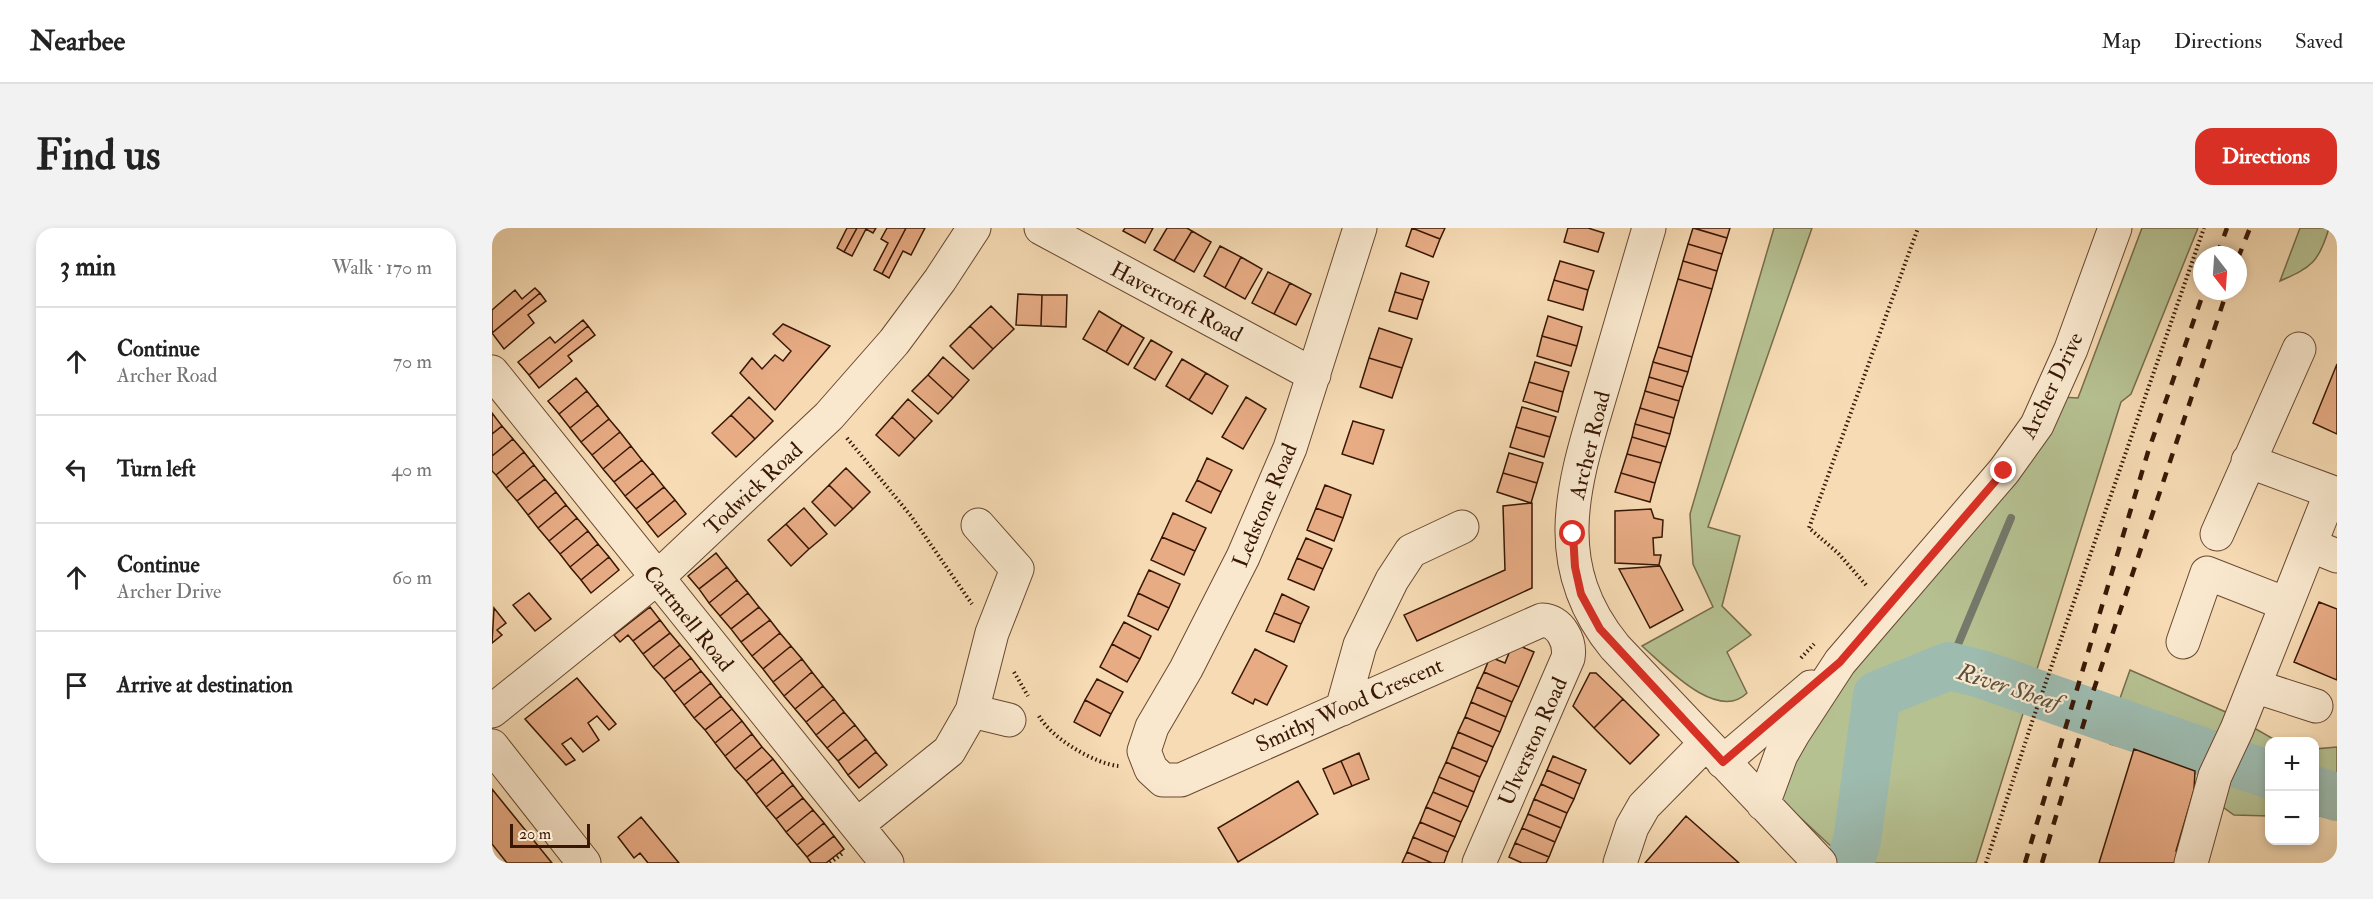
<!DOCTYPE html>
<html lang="en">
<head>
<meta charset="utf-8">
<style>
  :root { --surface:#fff; --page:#f2f2f2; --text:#222; --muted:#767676; --line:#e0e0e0; --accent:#d93025 }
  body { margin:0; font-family:"IM FELL Double Pica",serif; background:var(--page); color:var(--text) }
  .controls { position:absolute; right:18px; bottom:18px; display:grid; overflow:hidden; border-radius:12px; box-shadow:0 3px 9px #0003 }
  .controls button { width:54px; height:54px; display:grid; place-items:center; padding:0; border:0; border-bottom:2px solid var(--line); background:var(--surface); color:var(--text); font:30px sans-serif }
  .compass { position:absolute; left:1701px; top:18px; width:54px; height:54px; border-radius:50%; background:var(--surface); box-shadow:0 3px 9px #0003; rotate:163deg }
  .scale { position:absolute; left:18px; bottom:15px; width:80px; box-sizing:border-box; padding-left:6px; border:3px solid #381705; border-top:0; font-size:16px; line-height:21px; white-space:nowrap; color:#381705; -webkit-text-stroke:4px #f9e8ce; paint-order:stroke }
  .stop { position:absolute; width:18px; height:18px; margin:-14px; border:4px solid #d93025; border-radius:50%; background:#fff }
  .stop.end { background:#d93025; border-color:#fff; box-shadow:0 2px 6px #0008 }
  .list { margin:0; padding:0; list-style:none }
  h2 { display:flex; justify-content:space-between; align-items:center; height:78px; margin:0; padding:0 24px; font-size:26px }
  h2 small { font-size:20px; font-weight:400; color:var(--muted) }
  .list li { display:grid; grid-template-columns:39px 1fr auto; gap:18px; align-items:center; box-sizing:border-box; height:108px; padding:0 24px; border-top:2px solid var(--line) }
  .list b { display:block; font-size:22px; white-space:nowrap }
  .list p { margin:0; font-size:20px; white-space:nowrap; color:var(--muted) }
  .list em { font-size:20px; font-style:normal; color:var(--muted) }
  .icon { flex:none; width:33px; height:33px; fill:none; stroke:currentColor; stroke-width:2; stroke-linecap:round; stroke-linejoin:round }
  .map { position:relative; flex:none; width:1845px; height:635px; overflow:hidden; border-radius:18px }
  header { display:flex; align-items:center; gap:36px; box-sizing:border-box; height:84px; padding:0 30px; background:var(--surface); border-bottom:2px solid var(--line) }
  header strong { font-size:28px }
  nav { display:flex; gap:33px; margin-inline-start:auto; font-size:21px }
  .intro { display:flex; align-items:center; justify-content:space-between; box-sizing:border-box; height:144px; padding:0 36px }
  h1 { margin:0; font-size:42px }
  .button { padding:15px 27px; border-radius:18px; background:var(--accent); color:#fff; font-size:21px; font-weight:700 }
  main { display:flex; gap:36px; padding:0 36px }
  aside { flex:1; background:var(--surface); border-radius:18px; box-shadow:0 3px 9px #0003 }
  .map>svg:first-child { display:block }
  .green { fill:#b6c192; stroke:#776c4c; stroke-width:1.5 }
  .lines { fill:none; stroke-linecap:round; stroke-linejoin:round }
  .stream { stroke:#75796b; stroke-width:8 }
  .river { stroke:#9dbbaf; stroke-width:48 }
  .building { fill:#e8ac85; stroke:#381705; stroke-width:1.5 }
  .minor-casing { stroke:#684831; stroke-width:35 }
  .path { stroke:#381705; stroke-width:4; stroke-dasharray:1.5 3; stroke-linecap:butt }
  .minor { stroke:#f9e8ce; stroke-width:33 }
  .rail { stroke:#381705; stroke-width:4.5; stroke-dasharray:10 10; stroke-linecap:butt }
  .route { stroke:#d93025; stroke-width:8 }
  .labels { text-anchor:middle; stroke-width:4.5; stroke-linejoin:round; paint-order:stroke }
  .street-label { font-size:22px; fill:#381705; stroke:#f9e8ce }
  .water-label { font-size:24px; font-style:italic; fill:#5b5040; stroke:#f9e8ce }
</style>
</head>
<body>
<header>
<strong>Nearbee</strong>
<nav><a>Map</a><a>Directions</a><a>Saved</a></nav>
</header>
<div class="intro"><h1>Find us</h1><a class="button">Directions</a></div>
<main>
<aside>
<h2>3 min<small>Walk · 170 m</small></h2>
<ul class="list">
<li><svg class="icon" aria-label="ahead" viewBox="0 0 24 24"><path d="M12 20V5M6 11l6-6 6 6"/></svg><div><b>Continue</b><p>Archer Road</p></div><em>70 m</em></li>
<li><svg class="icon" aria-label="left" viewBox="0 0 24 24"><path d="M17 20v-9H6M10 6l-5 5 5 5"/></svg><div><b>Turn left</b></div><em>40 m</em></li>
<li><svg class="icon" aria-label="ahead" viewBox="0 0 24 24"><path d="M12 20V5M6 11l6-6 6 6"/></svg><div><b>Continue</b><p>Archer Drive</p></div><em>60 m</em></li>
<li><svg class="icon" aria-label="arrive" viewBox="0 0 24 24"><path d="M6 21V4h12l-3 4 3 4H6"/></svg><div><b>Arrive at destination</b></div></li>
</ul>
</aside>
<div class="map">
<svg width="1845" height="635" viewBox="0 0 1845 635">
  <rect width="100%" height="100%" fill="#f6dbb4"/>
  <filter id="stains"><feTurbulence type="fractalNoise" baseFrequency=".00333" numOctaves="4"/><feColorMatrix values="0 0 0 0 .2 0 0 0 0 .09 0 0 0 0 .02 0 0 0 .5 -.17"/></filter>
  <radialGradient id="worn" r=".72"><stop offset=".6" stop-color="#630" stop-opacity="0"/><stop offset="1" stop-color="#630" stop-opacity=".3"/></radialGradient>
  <path class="green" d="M1282,0H1320L1216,299L1248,308L1230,378L1259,407L1235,424L1255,465C1225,495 1172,437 1150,418L1221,379L1201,336L1198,286Z
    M1650,0H1706L1639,166L1629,174L1484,635H1357L1285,568L1335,470L1568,169L1586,170Z
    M1808,0H1837C1827,34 1820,39 1788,53Z
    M1638,442L1736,485L1785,513L1778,514L1777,588L1742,587L1728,577L1724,511L1720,515L1705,508L1665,502L1636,521L1618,516L1614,510Z
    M1845,519V589L1823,588V521Z"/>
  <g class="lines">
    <path class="stream" d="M1457,438L1519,290"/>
    <path class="river" d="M1822,562L1845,569
      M1358,635L1365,613L1385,467L1457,438L1489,446L1778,547"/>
  </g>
  <path class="building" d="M355,0H365L352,24L345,20Z
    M365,0H384L381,5L374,1L360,28L352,24Z
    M395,0H414L390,46L382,42L396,15L389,11Z
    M414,0H433L419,27L411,23L397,50L390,46Z
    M633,0H661L653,15L631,3Z
    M675,0H695L700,3L682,33L662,22Z
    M920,0L948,11L941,29L914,18Z
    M920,0H953L948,11Z
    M1076,0H1096L1112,5L1106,24L1072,14Z
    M1201,0L1235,10L1230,26L1196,16Z
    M1202,0H1238L1235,10Z
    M700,3L719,14L702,44L682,33Z
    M1196,16L1230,26L1225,43L1191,33Z
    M728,18L749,29L733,60L712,48Z
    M749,29L770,41L753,71L733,60Z
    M1068,33L1102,43L1096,62L1062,52Z
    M1191,33L1225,43L1220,61L1186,51Z
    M776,44L798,55L782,86L760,75Z
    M909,45L937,54L931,72L903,64Z
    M1186,51L1220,61L1200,129L1166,119Z
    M1062,52L1096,62L1091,82L1056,72Z
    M798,55L819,66L804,97L782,86Z
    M43,60L48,65L0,105V82L23,62L30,71Z
    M903,64L931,72L925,91L897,83Z
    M48,65L54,73L36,87L42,95L12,121L0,105Z
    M526,66L550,67L549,98L524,97Z
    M550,67H575L574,99L549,98Z
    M499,78L522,101L501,121L478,98Z
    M607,83L630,97L614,124L591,111Z
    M1056,88L1090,99L1085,118L1050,108Z
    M91,92L96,98L37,147L26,134L58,109L63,115Z
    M291,96L338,118L283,182L248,145L260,130L270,141L283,127L291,133L299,123L281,106Z
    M630,97L652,110L636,137L614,124Z
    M96,98L103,107L76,128L80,133L47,160L37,147Z
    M478,98L501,121L481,141L458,118Z
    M887,100L920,111L910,140L877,130Z
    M1050,108L1085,118L1079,138L1045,128Z
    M659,112L680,124L663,152L642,140Z
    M1166,119L1200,129L1196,144L1161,134Z
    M451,129L477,152L461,170L436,147Z
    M877,130L910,140L900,170L868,159Z
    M690,131L714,145L697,172L674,158Z
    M1043,134L1077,144L1071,164L1037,154Z
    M1161,134L1196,144L1191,159L1157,149Z
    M1845,136V206L1821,195Z
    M714,145L736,158L720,186L697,172Z
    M436,147L461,170L446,186L420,163Z
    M1157,149L1191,159L1187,173L1153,163Z
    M84,150L95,163L67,186L56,173Z
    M1037,154L1071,164L1066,184L1031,173Z
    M95,163L106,177L78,200L67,186Z
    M1153,163L1187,173L1182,190L1148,180Z
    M257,169L281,193L263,211L239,187Z
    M754,169L774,181L751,221L730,209Z
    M416,171L440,193L423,211L400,189Z
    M106,177L117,191L89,214L78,200Z
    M1030,179L1064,189L1058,209L1024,199Z
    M1148,180L1182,190L1178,206L1143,196Z
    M0,185L10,198L0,206Z
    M239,187L263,211L244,229L220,205Z
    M400,189L423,211L407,228L384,207Z
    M117,191L128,204L100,227L89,214Z
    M861,193L892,202L881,236L850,226Z
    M1143,196L1178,206L1174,219L1140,209Z
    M10,198L21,211L0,228V206Z
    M1024,199L1058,209L1052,229L1018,219Z
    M128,204L139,218L111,241L100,227Z
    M1140,209L1174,219L1169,235L1135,226Z
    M21,211L32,224L4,247L0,243V228Z
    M139,218L150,232L122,254L111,241Z
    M32,224L42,237L14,260L4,247Z
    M1017,225L1051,235L1045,255L1011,245Z
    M1135,226L1169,235L1163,255L1129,245Z
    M715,230L740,242L729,264L705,252Z
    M150,232L161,245L133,268L122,254Z
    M42,237L53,251L25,273L14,260Z
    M354,240L378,264L361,281L337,257Z
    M161,245L172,259L144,281L133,268Z
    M1011,245L1045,255L1039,275L1005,264Z
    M1129,245L1163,255L1158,274L1123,264Z
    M53,251L64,264L36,287L25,273Z
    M705,252L729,264L719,285L694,273Z
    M337,257L361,281L343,298L320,274Z
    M833,257L859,267L851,290L824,280Z
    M172,259L183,272L155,295L144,281Z
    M64,264L74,277L46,300L36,287Z
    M183,272L194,286L166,309L155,295Z
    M1040,275V360L925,413L912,387L1013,342L1011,278Z
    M74,277L85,290L57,313L46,300Z
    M312,280L335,306L317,321L294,296Z
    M824,280L851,290L842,313L815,302Z
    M1159,281L1162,290L1171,292L1170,309L1161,310L1162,327H1169L1167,337L1123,335V283Z
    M681,285L714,300L703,323L670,309Z
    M85,290L96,303L68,326L57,313Z
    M294,296L317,321L299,338L276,312Z
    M96,303L106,316L78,339L68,326Z
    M670,309L703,323L692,347L659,332Z
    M814,310L840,321L831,341L805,330Z
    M106,316L117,329L89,352L78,339Z
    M224,325L235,339L207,361L196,348Z
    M117,329L127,342L99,365L89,352Z
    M805,330L831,341L822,362L796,351Z
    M1168,338L1191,382L1158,400L1127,341Z
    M235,339L245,352L217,375L207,361Z
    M657,342L688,356L677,380L646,365Z
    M245,352L256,365L228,388L217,375Z
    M37,365L59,391L43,403L21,377Z
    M256,365L267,379L239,401L228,388Z
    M646,365L677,380L666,402L636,388Z
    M790,366L817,379L809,396L782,385Z
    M1827,374L1845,381V452L1802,434Z
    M158,379L168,392L141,413L136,407L128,414L122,407Z
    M267,379L278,392L249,414L239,401Z
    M2,380L14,395L5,402L10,407L0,415Z
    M782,385L809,396L802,414L774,403Z
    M168,392L178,405L151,426L141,413Z
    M278,392L288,405L260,428L249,414Z
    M632,394L659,408L648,431L620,416Z
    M178,405L188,417L161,439L151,426Z
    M288,405L299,418L271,441L260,428Z
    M1021,415L1042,424L1027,459L992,444L998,429L1013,435Z
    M620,416L648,431L635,454L608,439Z
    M188,417L199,430L172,451L161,439Z
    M299,418L310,431L281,454L271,441Z
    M763,421L795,438L775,477L763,471L761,476L740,465Z
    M199,430L209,443L182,464L172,451Z
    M310,431L320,444L292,468L281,454Z
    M209,443L219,455L192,477L182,464Z
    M320,444L331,458L303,481L292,468Z
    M992,444L1027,459L1020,474L985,459Z
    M1098,445H1104L1131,471L1102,500L1081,478Z
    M85,450L124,496L117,502L105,488L96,495L107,512L91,524L79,510L70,516L83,532L74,537L33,491Z
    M605,451L631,464L619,486L593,472Z
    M219,455L229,468L202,490L192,477Z
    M331,458L342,471L314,494L303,481Z
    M985,459L1020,474L1014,489L979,474Z
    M229,468L240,481L213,502L202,490Z
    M342,471L352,484L324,507L314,494Z
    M1131,471L1167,507L1138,536L1102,500Z
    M593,472L619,486L608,508L582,494Z
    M979,474L1014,489L1008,504L973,489Z
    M240,481L250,493L223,515L213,502Z
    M352,484L363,497L335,520L324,507Z
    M973,489L1008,504L1001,519L966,504Z
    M250,493L260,506L233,528L223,515Z
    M363,497L374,511L346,533L335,520Z
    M966,504L1001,519L995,534L960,519Z
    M260,506L270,519L243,541L233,528Z
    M374,511L384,524L356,547L346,533Z
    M270,519L281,531L254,553L243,541Z
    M960,519L995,534L988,549L954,534Z
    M1642,521L1703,543L1702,562L1684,623L1693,626L1694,635H1607Z
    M384,524L395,537L367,560L356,547Z
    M867,525L877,551L860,558L849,533Z
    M1061,528L1094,542L1088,556L1055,542Z
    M281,531L291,544L264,566L254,553Z
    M849,533L860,558L842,566L831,541Z
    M954,534L988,549L982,564L947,549Z
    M1055,542L1088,556L1082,571L1049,556Z
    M291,544L301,557L274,579L264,566Z
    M947,549L982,564L976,579L941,564Z
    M806,553L826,586L746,634L726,600Z
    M1049,556L1082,571L1075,585L1042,571Z
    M301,557L311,570L284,591L274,579Z
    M0,561L60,635H15L0,616Z
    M941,564L976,579L969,594L934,579Z
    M311,570L321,582L294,604L284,591Z
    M1042,571L1075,585L1069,600L1036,586Z
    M934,579L969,594L963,609L928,594Z
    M321,582L332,595L305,617L294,604Z
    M1036,586L1069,600L1063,614L1030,600Z
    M1194,588L1247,635H1153Z
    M149,589L187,635H156L148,625L142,630L126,609Z
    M928,594L963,609L956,624L921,609Z
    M332,595L342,608L315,629L305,617Z
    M1030,600L1063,614L1057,629L1023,615Z
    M342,608L352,621L334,635H319L315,629Z
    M921,609L956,624L952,635H940L915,624Z
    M1023,615L1057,629L1054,635H1030L1017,629Z
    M915,624L940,635H910Z"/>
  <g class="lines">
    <g class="minor-casing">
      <path id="minor" d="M549,0L822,147
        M868,0L798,220L751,329L694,441L660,499L652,523L659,541L671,552H689L1050,392C1068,393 1079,413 1076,430L987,635
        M1157,0C1142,51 1127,103 1112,154C1084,250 1052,332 1123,419L1328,635
        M0,144L395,635
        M1756,233L1845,266
        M1725,306L1807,121
        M1818,317L1845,328
        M1691,414L1715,345L1794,376
        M1762,458L1824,478
        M850,481L868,417L900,352L919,323L970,299
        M0,483L165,350L337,188L402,114L448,52L482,0
        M480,483L517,492
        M0,518L92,635
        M1231,534L1319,459
        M1271,576L1289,527L1301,506L1348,434L1512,243L1545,197L1579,121L1623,0
        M365,597L457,523L480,483L500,405L525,341L486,297
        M1128,635L1140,599L1152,578L1214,515
        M1699,635L1723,548L1745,501L1839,264"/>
    </g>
    <path class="path" d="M355,210L419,288L480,376
      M1374,357L1346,325L1317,300L1426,0
      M1309,430L1322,416
      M522,444L536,468
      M547,488C559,510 603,536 627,538
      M338,635L351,625
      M1494,635L1540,494L1712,0"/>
    <use href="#minor" class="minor"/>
    <path class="rail" d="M1725,27L1735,0
      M1746,30L1758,0
      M1533,635L1656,224L1712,63
      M1550,635L1601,464L1735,63"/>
  </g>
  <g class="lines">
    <path class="route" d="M1081,306L1083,339L1089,366L1108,401L1231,534L1348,434L1512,243"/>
  </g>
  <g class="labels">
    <g class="street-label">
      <text transform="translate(685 73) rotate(28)" y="8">Havercroft Road</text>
      <text transform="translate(1559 157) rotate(-64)" y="8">Archer Drive</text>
      <text transform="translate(1097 217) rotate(-76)" y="8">Archer Road</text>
      <text transform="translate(261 260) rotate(-43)" y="8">Todwick Road</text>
      <text transform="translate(772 277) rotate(-67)" y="8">Ledstone Road</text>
      <text transform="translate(197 390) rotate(51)" y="8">Cartmell Road</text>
      <text transform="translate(857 476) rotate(-24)" y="8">Smithy Wood Crescent</text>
      <text transform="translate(1040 513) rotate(-66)" y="8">Ulverston Road</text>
    </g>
    <g class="water-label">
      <text transform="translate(1517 459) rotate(18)" y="8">River Sheaf</text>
    </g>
  </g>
  <rect width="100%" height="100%" filter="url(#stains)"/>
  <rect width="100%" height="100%" fill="url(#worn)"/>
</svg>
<div class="controls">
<button>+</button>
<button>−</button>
</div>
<svg class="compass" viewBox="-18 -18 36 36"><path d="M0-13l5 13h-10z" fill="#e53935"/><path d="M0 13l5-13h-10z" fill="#767676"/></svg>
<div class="scale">20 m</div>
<div class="stop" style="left:1081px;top:306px"></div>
<div class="stop end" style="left:1512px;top:243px"></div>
</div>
</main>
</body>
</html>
